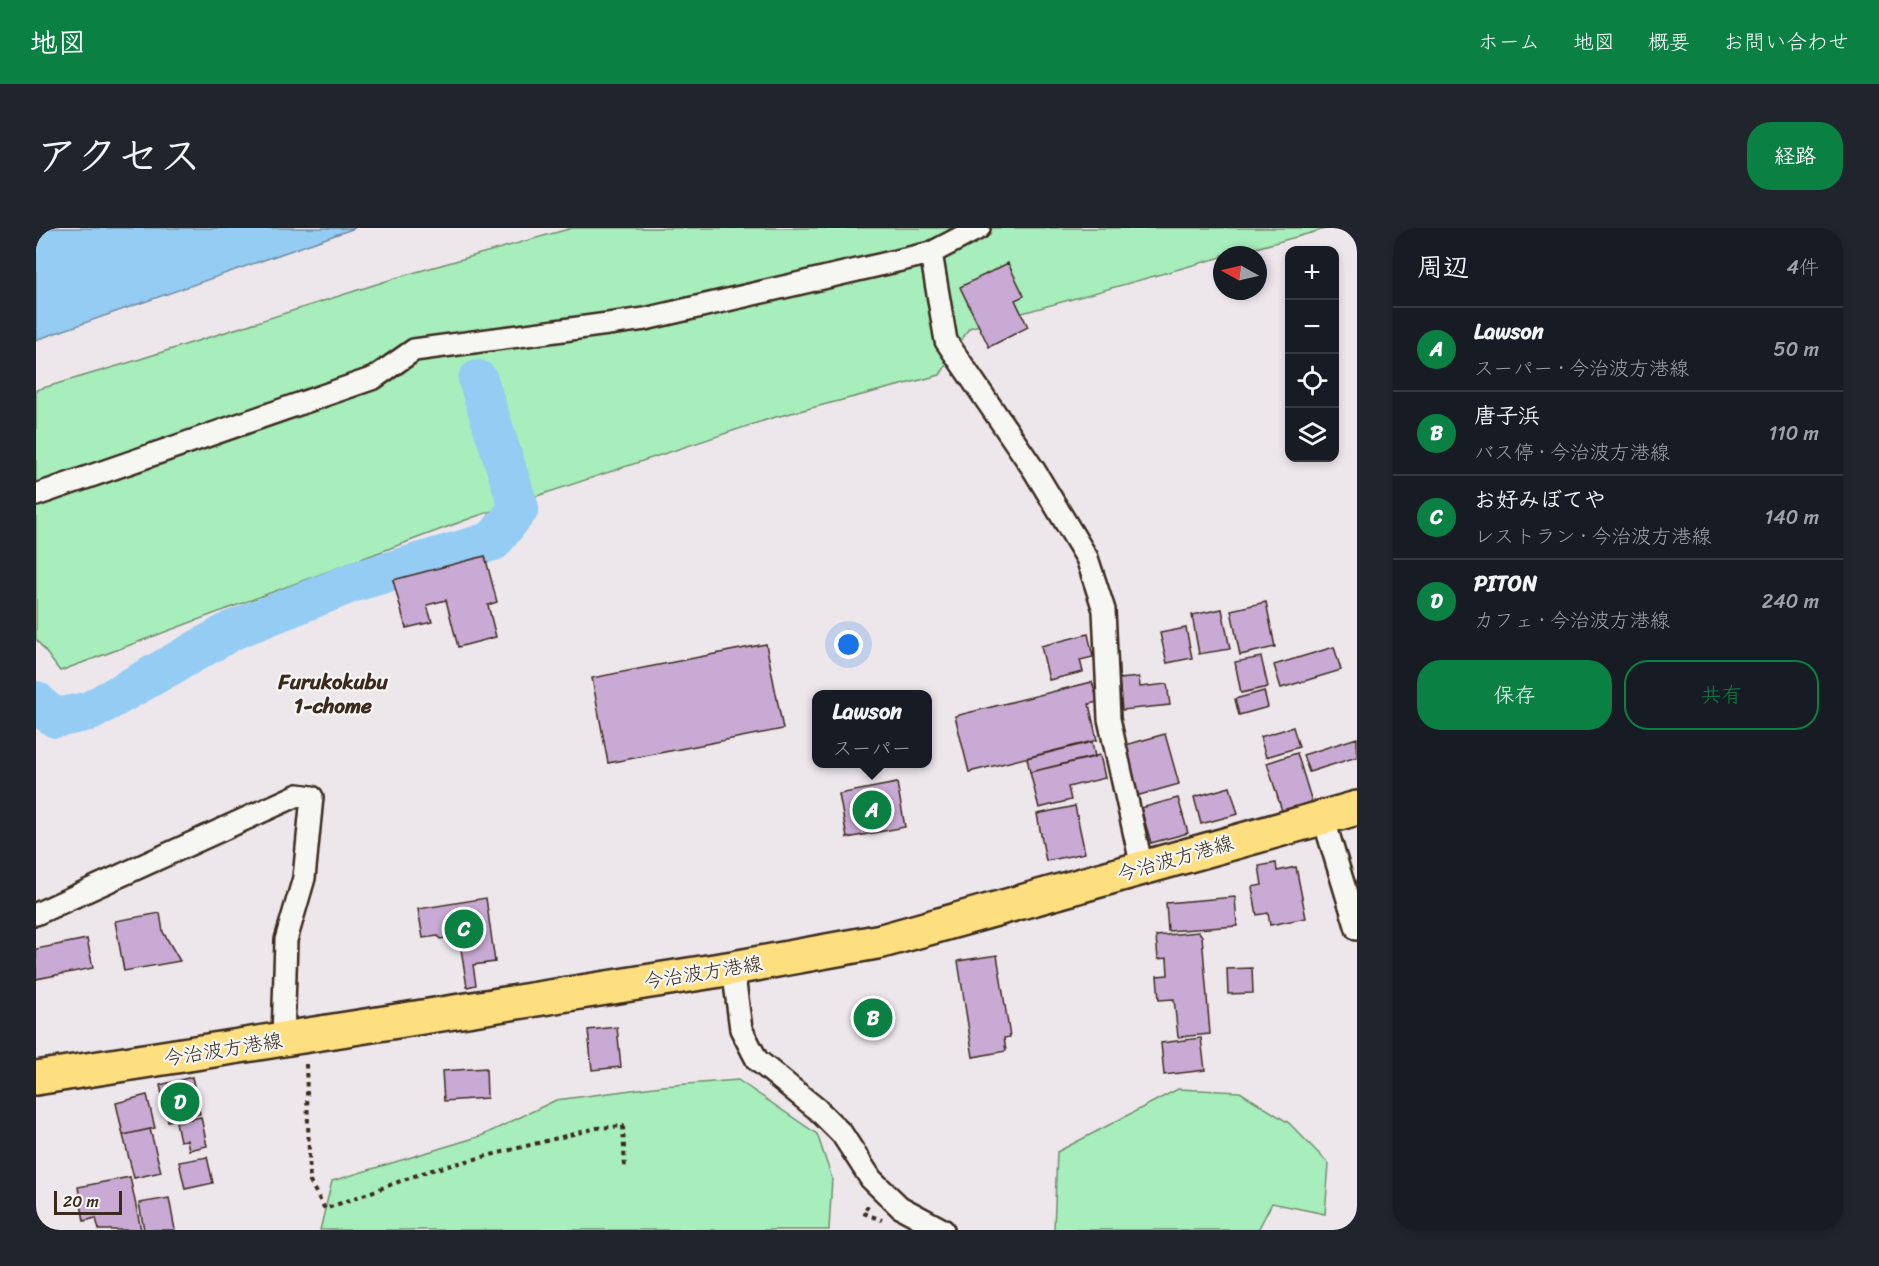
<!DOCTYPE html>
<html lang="ja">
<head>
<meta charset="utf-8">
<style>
  :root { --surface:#171b24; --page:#20242c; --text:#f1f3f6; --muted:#9ea1a6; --line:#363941; --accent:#0b8043 }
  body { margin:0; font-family:Sriracha,"Klee One",sans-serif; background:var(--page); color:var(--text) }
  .controls { position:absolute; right:18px; top:18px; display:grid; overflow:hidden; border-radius:12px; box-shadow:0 3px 9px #0003 }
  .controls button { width:54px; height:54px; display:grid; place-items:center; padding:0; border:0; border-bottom:2px solid var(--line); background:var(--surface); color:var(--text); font:30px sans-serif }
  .compass { position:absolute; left:1177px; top:18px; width:54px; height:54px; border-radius:50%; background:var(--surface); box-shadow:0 3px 9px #0003; rotate:278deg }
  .scale { position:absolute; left:18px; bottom:15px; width:68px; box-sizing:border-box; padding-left:6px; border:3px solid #3b2a1e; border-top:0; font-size:16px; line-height:21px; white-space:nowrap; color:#3b2a1e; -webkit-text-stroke:4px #f6f6f2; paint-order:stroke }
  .you { position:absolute; left:813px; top:417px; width:21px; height:21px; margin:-15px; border:4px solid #fff; border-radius:50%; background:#1a73e8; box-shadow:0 0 0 9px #1a73e833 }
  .badge { display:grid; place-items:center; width:39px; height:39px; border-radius:50%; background:var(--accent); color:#fff; font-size:20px; font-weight:700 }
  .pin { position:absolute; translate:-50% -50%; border:3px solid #fff; box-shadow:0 2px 6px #0006 }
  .popup { position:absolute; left:776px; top:462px; width:120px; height:78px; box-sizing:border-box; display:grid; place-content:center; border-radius:12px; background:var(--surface); filter:drop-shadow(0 2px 4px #0005); font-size:20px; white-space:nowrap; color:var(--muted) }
  .popup b { font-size:22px; color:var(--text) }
  .popup::after { content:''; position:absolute; left:50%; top:100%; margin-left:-12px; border:12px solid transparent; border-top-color:var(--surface) }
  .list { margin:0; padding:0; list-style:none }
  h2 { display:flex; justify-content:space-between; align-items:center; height:78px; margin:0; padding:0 24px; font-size:26px }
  h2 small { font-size:20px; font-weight:400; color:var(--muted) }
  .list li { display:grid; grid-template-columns:39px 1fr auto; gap:18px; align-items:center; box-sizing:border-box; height:84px; padding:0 24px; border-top:2px solid var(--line) }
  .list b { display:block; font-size:22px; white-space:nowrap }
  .list p { margin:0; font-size:20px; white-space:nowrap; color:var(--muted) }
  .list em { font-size:20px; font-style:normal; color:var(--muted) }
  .actions { display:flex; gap:12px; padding:18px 24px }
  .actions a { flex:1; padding:14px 0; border:2px solid var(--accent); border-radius:24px; text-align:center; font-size:21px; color:var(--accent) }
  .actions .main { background:var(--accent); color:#fff }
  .icon { flex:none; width:33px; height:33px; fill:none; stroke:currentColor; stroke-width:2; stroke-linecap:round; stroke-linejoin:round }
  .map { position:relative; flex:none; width:1321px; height:1002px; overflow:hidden; border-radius:24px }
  header { display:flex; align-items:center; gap:36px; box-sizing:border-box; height:84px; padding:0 30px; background:var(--accent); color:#fff }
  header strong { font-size:28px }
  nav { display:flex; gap:33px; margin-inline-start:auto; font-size:21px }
  .intro { display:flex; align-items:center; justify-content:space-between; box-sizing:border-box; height:144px; padding:0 36px }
  h1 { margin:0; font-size:42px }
  .button { padding:15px 27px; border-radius:24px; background:var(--accent); color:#fff; font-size:21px; font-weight:700 }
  main { display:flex; gap:36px; padding:0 36px }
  aside { flex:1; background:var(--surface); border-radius:24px; box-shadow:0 3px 9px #0003 }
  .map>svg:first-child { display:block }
  .green { fill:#a7eebc; stroke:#718c6d; stroke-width:1.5 }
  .water { fill:#94ccf3; stroke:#708b9e; stroke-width:1.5 }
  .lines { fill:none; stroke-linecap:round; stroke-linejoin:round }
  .river { stroke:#94ccf3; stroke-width:40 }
  .building { fill:#c9aad5; stroke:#3b2a1e; stroke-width:1.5 }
  .minor-casing { stroke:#3b2a1e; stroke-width:26 }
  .primary-casing { stroke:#3b2a1e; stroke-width:38 }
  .path { stroke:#3b2a1e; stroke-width:4; stroke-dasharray:4.5 4.5; stroke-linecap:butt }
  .minor { stroke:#f6f6f2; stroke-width:21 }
  .primary { stroke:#fedf80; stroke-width:33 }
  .labels { text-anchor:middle; stroke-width:4.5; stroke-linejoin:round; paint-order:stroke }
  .street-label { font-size:20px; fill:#3b2a1e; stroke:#f6f6f2 }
  .neighbourhood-label { font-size:21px; font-weight:bold; fill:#3b2a1e; stroke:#f6f6f2 }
</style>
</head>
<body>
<header>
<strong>地図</strong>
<nav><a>ホーム</a><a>地図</a><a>概要</a><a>お問い合わせ</a></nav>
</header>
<div class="intro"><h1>アクセス</h1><a class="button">経路</a></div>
<main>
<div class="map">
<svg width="1321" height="1002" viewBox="0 0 1321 1002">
  <rect width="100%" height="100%" fill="#ede7ec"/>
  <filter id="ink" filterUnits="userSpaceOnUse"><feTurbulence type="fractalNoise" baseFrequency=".0167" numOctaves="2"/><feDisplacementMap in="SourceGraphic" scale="12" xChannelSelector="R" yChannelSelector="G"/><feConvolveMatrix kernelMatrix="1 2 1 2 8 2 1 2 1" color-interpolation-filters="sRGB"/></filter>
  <g filter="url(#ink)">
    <path class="green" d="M536,0H1293L1194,27H1186V29L933,100L904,147L736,190L438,289L24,443L0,411V162L95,134L366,48Z
      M702,852L781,906L796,950L793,1002H284L296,953L445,908L520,872L626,858Z
      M1142,861L1204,864L1253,895L1293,936L1289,986L1236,975L1222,1002H1018L1021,924Z"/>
    <path class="water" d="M0,0H319L0,112Z"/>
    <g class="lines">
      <path class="river" d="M0,473L6,480L20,490L54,483L197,402L318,354L457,313L483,280L442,152"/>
    </g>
    <path class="building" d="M972,35L988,68L979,72L992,99L953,119L924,59Z
      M449,328L461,374L452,377L460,409L422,419L410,372L391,377L396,394L370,400L357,352Z
      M1230,374L1239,419L1204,427L1195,382Z
      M1186,381L1194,421L1163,426L1156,387Z
      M1150,400L1156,430L1131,435L1124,405Z
      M1052,406L1057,429L1044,432L1047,444L1013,452L1005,418Z
      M730,416L747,501L572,535L556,450Z
      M1298,419L1305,442L1245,460L1238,437Z
      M1225,429L1232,459L1205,465L1199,434Z
      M1103,449L1104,459L1131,456L1134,477L1086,482L1083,451Z
      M1056,454L1062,474L1053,476L1061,512L933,544L919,488Z
      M1228,463L1232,479L1203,487L1199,471Z
      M1257,499L1263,519L1230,529L1224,509Z
      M1129,506L1143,556L1100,568L1086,518Z
      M1321,510V529L1273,544L1267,527Z
      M1056,514L1059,529L994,544L991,530Z
      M1261,525L1276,574L1246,583L1231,535Z
      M1064,527L1069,550L1032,559L1035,572L1003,580L994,544Z
      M861,555L869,599L811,610L803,566Z
      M1194,559L1202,586L1165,596L1158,569Z
      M1142,570L1152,605L1115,615L1105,580Z
      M1039,578L1049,625L1010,633L1001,586Z
      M1240,635L1241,643L1260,639L1270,690L1234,697L1232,685L1221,687L1216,659L1226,657L1223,638Z
      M1199,669L1201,698L1132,703L1130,675Z
      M450,670L459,734L437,737L440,757L431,759L423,708L404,711L402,708L387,710L382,681Z
      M124,685L127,704L144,733L88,743L79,693Z
      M1163,704L1166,708L1174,806L1142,809L1138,771L1123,772L1121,748L1132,747L1131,730L1122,731L1120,708Z
      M51,711L57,740L0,751V721Z
      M961,727L974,809L968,810L970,823L937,829L922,733Z
      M1216,740L1217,765L1192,766L1191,741Z
      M581,799L585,839L556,842L552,802Z
      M1165,810L1169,842L1128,847L1125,815Z
      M450,840L451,870L408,873L406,843Z
      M156,849L164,886L132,893L124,857Z
      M111,867L119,900L87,907L80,875Z
      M165,889L171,918L153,922L151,912L144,913L140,894Z
      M114,901L125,944L98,950L87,907Z
      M171,929L177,955L149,961L143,934Z
      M94,949L105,1002H63L60,990L48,993L42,959Z
      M133,970L139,1002H108L103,975Z"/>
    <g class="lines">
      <g class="minor-casing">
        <path id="minor" d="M895,25L910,113L998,242L1051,330L1068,382L1073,491L1106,639
          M0,267L338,150L378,122L609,91L895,25L943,0
          M1287,589L1321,701
          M0,686L262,567L276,569L268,650L250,712L247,811
          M697,740L705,801L721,832L781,881L806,906L835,951L864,979L907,1002"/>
      </g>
      <g class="primary-casing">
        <path id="primary" d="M0,850L697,740L846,713L1321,580"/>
      </g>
      <path class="path" d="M270,836L274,954L289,981L392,943L561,900L587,898L589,942
        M832,978L827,985L846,992"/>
      <use href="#minor" class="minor"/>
      <use href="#primary" class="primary"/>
    </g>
  </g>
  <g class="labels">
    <g class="street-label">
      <text transform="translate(1139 630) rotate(-16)" y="7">今治波方港線</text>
      <text transform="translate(667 744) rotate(-9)" y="7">今治波方港線</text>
      <text transform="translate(187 821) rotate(-9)" y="7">今治波方港線</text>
    </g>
    <g class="neighbourhood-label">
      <text x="297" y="461">Furukokubu<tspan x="297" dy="24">1-chome</tspan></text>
    </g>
  </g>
</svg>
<div class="controls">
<button>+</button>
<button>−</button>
<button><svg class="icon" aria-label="locate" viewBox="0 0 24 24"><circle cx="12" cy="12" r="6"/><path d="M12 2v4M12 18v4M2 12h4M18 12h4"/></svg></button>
<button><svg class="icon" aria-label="layers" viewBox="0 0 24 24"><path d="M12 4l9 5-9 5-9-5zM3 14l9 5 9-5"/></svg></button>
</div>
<svg class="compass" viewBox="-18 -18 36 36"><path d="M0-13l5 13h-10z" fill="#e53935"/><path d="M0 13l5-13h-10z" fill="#9ea1a6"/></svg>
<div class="scale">20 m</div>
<div class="you"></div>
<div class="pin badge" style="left:836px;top:582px">A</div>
<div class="popup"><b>Lawson</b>スーパー</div>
<div class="pin badge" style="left:837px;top:790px">B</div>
<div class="pin badge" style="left:428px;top:701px">C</div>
<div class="pin badge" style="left:144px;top:874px">D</div>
</div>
<aside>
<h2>周辺<small>4件</small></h2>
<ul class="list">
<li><span class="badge">A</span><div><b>Lawson</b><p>スーパー · 今治波方港線</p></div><em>50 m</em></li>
<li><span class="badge">B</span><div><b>唐子浜</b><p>バス停 · 今治波方港線</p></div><em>110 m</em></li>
<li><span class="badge">C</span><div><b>お好みぼてや</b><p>レストラン · 今治波方港線</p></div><em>140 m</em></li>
<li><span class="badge">D</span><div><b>PITON</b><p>カフェ · 今治波方港線</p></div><em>240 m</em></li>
</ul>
<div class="actions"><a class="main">保存</a><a>共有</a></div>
</aside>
</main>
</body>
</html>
